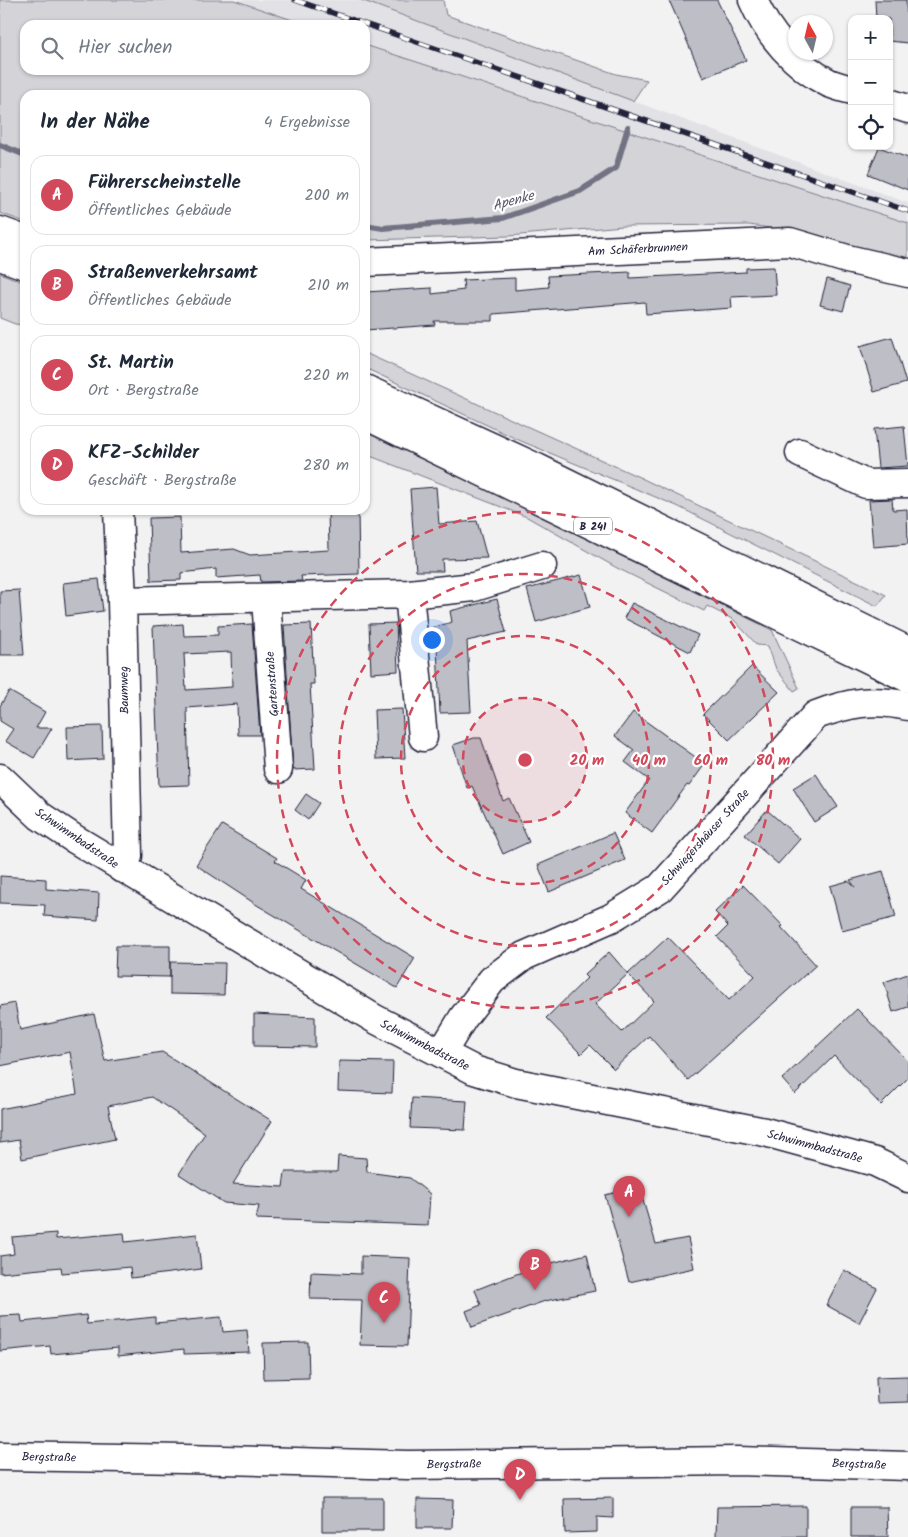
<!DOCTYPE html>
<html lang="de">
<head>
<meta charset="utf-8">
<style>
  :root { --surface:#fff; --page:#f2f2f3; --text:#1f2937; --muted:#747a83; --line:#e0e1e3; --accent:#d1495b }
  body { margin:0; font-family:Kalam,sans-serif; background:var(--page); color:var(--text) }
  .controls { position:absolute; right:15px; top:15px; display:grid; overflow:hidden; border-radius:10px; box-shadow:0 1px 4px #0004 }
  .controls button { width:45px; height:45px; display:grid; place-items:center; padding:0; border:0; border-bottom:1px solid var(--line); background:var(--surface); color:var(--text); font:25px sans-serif }
  .compass { position:absolute; left:788px; top:15px; width:45px; height:45px; border-radius:50%; background:var(--surface); box-shadow:0 1px 4px #0004; rotate:352deg }
  .you { position:absolute; left:431px; top:639px; width:18px; height:18px; margin:-12px; border:4px solid #fff; border-radius:50%; background:#1a73e8; box-shadow:0 0 0 8px #1a73e833 }
  .badge { display:grid; place-items:center; width:32px; height:32px; border-radius:50%; background:var(--accent); color:#fff; font-size:16px; font-weight:700 }
  .pin { position:absolute; translate:-50% -41px; filter:drop-shadow(0 1px 2px #0008) }
  .pin::after { content:''; position:absolute; top:26px; width:18px; height:15px; background:inherit; clip-path:polygon(0 0,100% 0,50% 100%) }
  .list { margin:0; padding:0; list-style:none }
  h2 { display:flex; justify-content:space-between; align-items:center; height:65px; margin:0; padding:0 20px; font-size:21px }
  h2 small { font-size:16px; font-weight:400; color:var(--muted) }
  .list li { display:grid; grid-template-columns:32px 1fr auto; gap:15px; align-items:center; box-sizing:border-box; height:80px; margin:0 10px 10px; padding:0 10px; border:1px solid var(--line); border-radius:15px }
  .list b { display:block; font-size:19px; white-space:nowrap }
  .list p { margin:0; font-size:16px; white-space:nowrap; color:var(--muted) }
  .list em { font-size:16px; font-style:normal; color:var(--muted) }
  .icon { flex:none; width:28px; height:28px; fill:none; stroke:currentColor; stroke-width:2; stroke-linecap:round; stroke-linejoin:round }
  .map { position:relative; flex:none; width:908px; height:1537px; overflow:hidden }
  .search { position:absolute; background:var(--surface); box-shadow:0 1px 4px #0004; left:20px; top:20px; width:350px; height:55px; display:flex; align-items:center; gap:12px; box-sizing:border-box; padding:0 18px; border-radius:15px; color:var(--muted); font-size:19px }
  .panel { position:absolute; background:var(--surface); box-shadow:0 1px 4px #0004; left:20px; top:90px; width:350px; height:425px; border-radius:15px }
  .map>svg:first-child { display:block }
  .built { fill:#e2e2e6 }
  .green { fill:#d3d3d8; stroke:#7a7a8a }
  .lines { fill:none; stroke-linecap:round; stroke-linejoin:round }
  .stream { stroke:#727282; stroke-width:6 }
  .building { fill:#bebec6; stroke:#22223b; fill-rule:evenodd }
  .minor-casing { stroke:#22223b; stroke-width:31 }
  .highway-casing { stroke:#22223b; stroke-width:31 }
  .minor { stroke:#fff; stroke-width:28 }
  .highway { stroke:#fff; stroke-width:28 }
  .rail-casing { stroke:#22223b; stroke-width:5.5 }
  .rail { stroke:#fff; stroke-width:4; stroke-dasharray:11; stroke-linecap:butt }
  .ring { fill:none; stroke:#d1495b; stroke-width:2.5; stroke-dasharray:9 6 }
  .labels { text-anchor:middle; stroke-width:4.5; stroke-linejoin:round; paint-order:stroke }
  .shield { fill:#fff; stroke:#646476; stroke-width:1 }
  .shield-label { font-size:11px; font-weight:bold; fill:#22223b }
  .street-label { font-size:12px; fill:#22223b; stroke:#fff }
  .water-label { font-size:14px; font-style:italic; fill:#58586b; stroke:#fff }
  .centre { fill:#d1495b; stroke:#fff; stroke-width:2.5 }
  .ring-label { font-size:15px; text-anchor:middle; font-weight:bold; fill:#d1495b; stroke:#fff; stroke-width:4.5; stroke-linejoin:round; paint-order:stroke }
</style>
</head>
<body>
<div class="map">
<svg width="908" height="1537" viewBox="0 0 908 1537">
  <rect width="100%" height="100%" fill="#f2f2f3"/>
  <filter id="ink" filterUnits="userSpaceOnUse"><feTurbulence type="fractalNoise" baseFrequency=".02" numOctaves="2"/><feDisplacementMap in="SourceGraphic" scale="10" xChannelSelector="R" yChannelSelector="G"/><feConvolveMatrix kernelMatrix="1 2 1 2 8 2 1 2 1" color-interpolation-filters="sRGB"/></filter>
  <g filter="url(#ink)">
    <path class="built" d="M234,0H361L908,203V223L365,45V25H307Z"/>
    <path class="green" d="M0,0H234L307,25H25V70H365V45L908,223V262L805,233L749,225L623,226L509,236L365,240V95H25V222L0,213Z
      M361,0H443L446,15L616,74L647,80L633,101Z
      M0,273L25,283V325L15,324L0,318Z
      M365,353L639,477L886,595L877,606L677,506L521,441L365,368Z
      M365,430L772,630L799,688L794,691L776,669L768,646L757,645L734,620L707,606L704,611L617,568L527,517L365,454Z"/>
    <g class="lines">
      <path class="stream" d="M0,145L25,155
        M365,225L383,228L503,218L580,191L616,168L628,127"/>
    </g>
    <path class="building" d="M669,0H717L746,60L703,78Z
      M875,0H906L908,43L889,41V19H876Z
      M879,147L908,158V190L868,174Z
      M774,267L776,295L731,297L732,308L646,314L645,302L493,314V321H434L435,325L365,330V292L432,288V294L464,290L463,280L515,278V290L549,287L548,276L630,272V278L746,272V268Z
      M827,279L850,286L843,311L820,305Z
      M892,337L906,383L874,392L860,346Z
      M904,426L908,466L878,468L874,429Z
      M436,487L439,524L477,521L487,558L442,559L443,571H416L410,489Z
      M892,499L893,510L907,509L908,544L873,547L869,500Z
      M328,510H358L359,574L301,576L302,581L261,582L260,575L216,578V569L181,573V580L151,581L149,518L180,517L181,553L234,549L250,555L329,550Z
      M581,575L590,607L536,622L527,589Z
      M99,579L103,611L66,616L63,583Z
      M19,590L24,655H0V591Z
      M497,599L506,632L467,641L471,712L440,713L437,647L430,649L428,629L452,622L450,611Z
      M632,603L698,635L690,652L624,618Z
      M396,623L398,671L371,673L369,624Z
      M183,624L184,636L218,635V626L252,624L260,735H238L237,704L187,708L189,785L159,786L153,626ZM231,652L232,687L186,690L184,654Z
      M311,624L314,684H310L315,769L293,770L284,625Z
      M752,666L779,692L729,740L703,714Z
      M9,691L45,712L36,728H52L34,758L5,741L13,729L0,721V706Z
      M402,709L405,758L376,759L374,710Z
      M633,712L705,764L689,786L687,785L652,833L625,813L649,780L625,762L634,750L615,736Z
      M102,726L103,759L68,761L67,727Z
      M474,738H481L503,801L509,798L529,842L503,854L472,786L467,788L453,745Z
      M816,774L838,807L814,822L793,788Z
      M306,794L319,803L308,820L295,810Z
      M767,810L800,839L778,864L745,835Z
      M222,825L277,858L275,861L306,880L301,889L415,958L397,988L257,905L196,865Z
      M613,833L625,860L549,892L538,865Z
      M883,871L896,917L842,931L830,886L848,881L855,887L850,880Z
      M0,876L46,879V889L99,893L98,920L44,916L45,905L0,903Z
      M743,885L783,926L781,927L816,965L688,1080L649,1036L614,1069L590,1045L581,1054L546,1018L587,978L584,975L609,952L628,974L668,937L729,1000L755,976L717,937L728,926L715,912ZM628,974L654,1001L622,1032L595,1004Z
      M116,946H170V977L115,976Z
      M170,962L225,963L224,995L170,994Z
      M908,974V1007L893,1012L884,982Z
      M15,1003L20,1030L94,1014L105,1061L162,1052L272,1121L233,1184L283,1187L285,1172H337L338,1156L366,1158L367,1172L410,1178L430,1194L428,1225L256,1219L259,1206L224,1203L179,1174L205,1133L152,1097L108,1106L115,1139L22,1159L19,1140L0,1143V1109L77,1094L70,1052L0,1066V1006Z
      M857,1009L908,1061V1078L881,1105L834,1056L795,1094L782,1079Z
      M254,1014L315,1017V1047L254,1046Z
      M339,1061L393,1062L392,1093L338,1091Z
      M412,1098L467,1101L465,1130L410,1128Z
      M639,1187L656,1244L688,1238L694,1268L629,1282L605,1195Z
      M56,1233V1239L124,1233L125,1242L197,1234L201,1269L131,1278L130,1267L62,1273L61,1267L0,1273V1256L14,1254L12,1237Z
      M587,1254L595,1291L545,1301L472,1327L466,1311L481,1305L475,1290L532,1268Z
      M361,1256L410,1258L407,1346L360,1345L362,1300L310,1299L311,1272L361,1274Z
      M844,1270L877,1288L859,1323L826,1305Z
      M21,1315L22,1322L86,1315L87,1324L155,1317V1323L221,1317L223,1332L247,1330L249,1352L184,1354V1349L118,1356V1348L51,1354L50,1346L0,1351V1316Z
      M308,1342L309,1378L264,1379L263,1343Z
      M908,1376V1402L877,1403L876,1377Z
      M322,1498H383V1531H322Z
      M613,1498V1518L597,1517V1532L565,1533L564,1499Z
      M417,1499L453,1500L452,1528H417Z
      M806,1506V1537H716L717,1507Z
      M851,1507H887L888,1537H851Z"/>
    <g class="lines">
      <g class="minor-casing">
        <path id="minor" d="M753,0C767,33 796,67 829,83C836,86 844,88 852,90
          M889,103L908,109
          M365,262L790,242L847,259L908,273
          M800,453L866,484L908,483
          M118,510L122,601L128,856L121,868
          M409,594L423,737
          M266,599L278,769
          M122,601L409,594L474,587L542,566
          M0,778L40,816L73,838L375,1019L474,1070L516,1083L765,1132L875,1162L908,1178
          M443,1054L446,1046L463,1018L492,980L524,956L611,918L660,888L816,715C848,703 873,698 908,706
          M0,1456L184,1459L408,1465L738,1461L908,1466"/>
      </g>
      <g class="highway-casing">
        <path id="highway" d="M0,231L25,240
          M0,256L25,265
          M365,389L537,468L908,651
          M365,415L908,678"/>
      </g>
      <use href="#minor" class="minor"/>
      <use href="#highway" class="highway"/>
      <g class="rail-casing">
        <path id="rail" d="M295,0L908,211"/>
      </g>
      <use href="#rail" class="rail"/>
    </g>
  </g>
  <circle cx="525" cy="760" r="62" fill="#d1495b" fill-opacity=".12"/>
  <g class="ring">
    <circle cx="525" cy="760" r="62"/>
    <circle cx="525" cy="760" r="124"/>
    <circle cx="525" cy="760" r="186"/>
    <circle cx="525" cy="760" r="248"/>
  </g>
  <g class="labels">
    <rect class="shield" x="574" y="517.5" width="38" height="17" rx="4"/>
    <g class="shield-label">
      <text x="593" y="530">B 241</text>
    </g>
    <g class="street-label">
      <text transform="translate(638 249) rotate(-3)" y="4">Am Schäferbrunnen</text>
      <text transform="translate(272 684) rotate(-94)" y="4">Gartenstraße</text>
      <text transform="translate(124 690) rotate(-91)" y="4">Baumweg</text>
      <text transform="translate(705 837) rotate(-48)" y="4">Schwiegershäuser Straße</text>
      <text transform="translate(77 838) rotate(34)" y="4">Schwimmbadstraße</text>
      <text transform="translate(425 1045) rotate(27)" y="4">Schwimmbadstraße</text>
      <text transform="translate(815 1146) rotate(15)" y="4">Schwimmbadstraße</text>
      <text transform="translate(49 1457) rotate(1)" y="4">Bergstraße</text>
      <text transform="translate(454 1464) rotate(-1)" y="4">Bergstraße</text>
      <text transform="translate(859 1464) rotate(2)" y="4">Bergstraße</text>
    </g>
    <g class="water-label">
      <text transform="translate(513 200) rotate(-15)" y="5">Apenke</text>
    </g>
  </g>
  <circle cx="525" cy="760" r="8" class="centre"/>
  <g class="ring-label">
    <text x="587" y="765">20 m</text>
    <text x="649" y="765">40 m</text>
    <text x="711" y="765">60 m</text>
    <text x="773" y="765">80 m</text>
  </g>
</svg>
<div class="controls">
<button>+</button>
<button>−</button>
<button><svg class="icon" aria-label="locate" viewBox="0 0 24 24"><circle cx="12" cy="12" r="6"/><path d="M12 2v4M12 18v4M2 12h4M18 12h4"/></svg></button>
</div>
<svg class="compass" viewBox="-18 -18 36 36"><path d="M0-13l5 13h-10z" fill="#e53935"/><path d="M0 13l5-13h-10z" fill="#747a83"/></svg>
<div class="you"></div>
<div class="pin badge" style="left:629px;top:1217px">A</div>
<div class="pin badge" style="left:535px;top:1290px">B</div>
<div class="pin badge" style="left:384px;top:1323px">C</div>
<div class="pin badge" style="left:520px;top:1500px">D</div>
<div class="search"><svg class="icon" aria-label="search" viewBox="0 0 24 24"><circle cx="10" cy="10" r="6"/><path d="M15 15l6 6"/></svg>Hier suchen</div>
<section class="panel">
<h2>In der Nähe<small>4 Ergebnisse</small></h2>
<ul class="list">
<li><span class="badge">A</span><div><b>Führerscheinstelle</b><p>Öffentliches Gebäude</p></div><em>200 m</em></li>
<li><span class="badge">B</span><div><b>Straßenverkehrsamt</b><p>Öffentliches Gebäude</p></div><em>210 m</em></li>
<li><span class="badge">C</span><div><b>St. Martin</b><p>Ort · Bergstraße</p></div><em>220 m</em></li>
<li><span class="badge">D</span><div><b>KFZ-Schilder</b><p>Geschäft · Bergstraße</p></div><em>280 m</em></li>
</ul>
</section>
</div>
</body>
</html>
